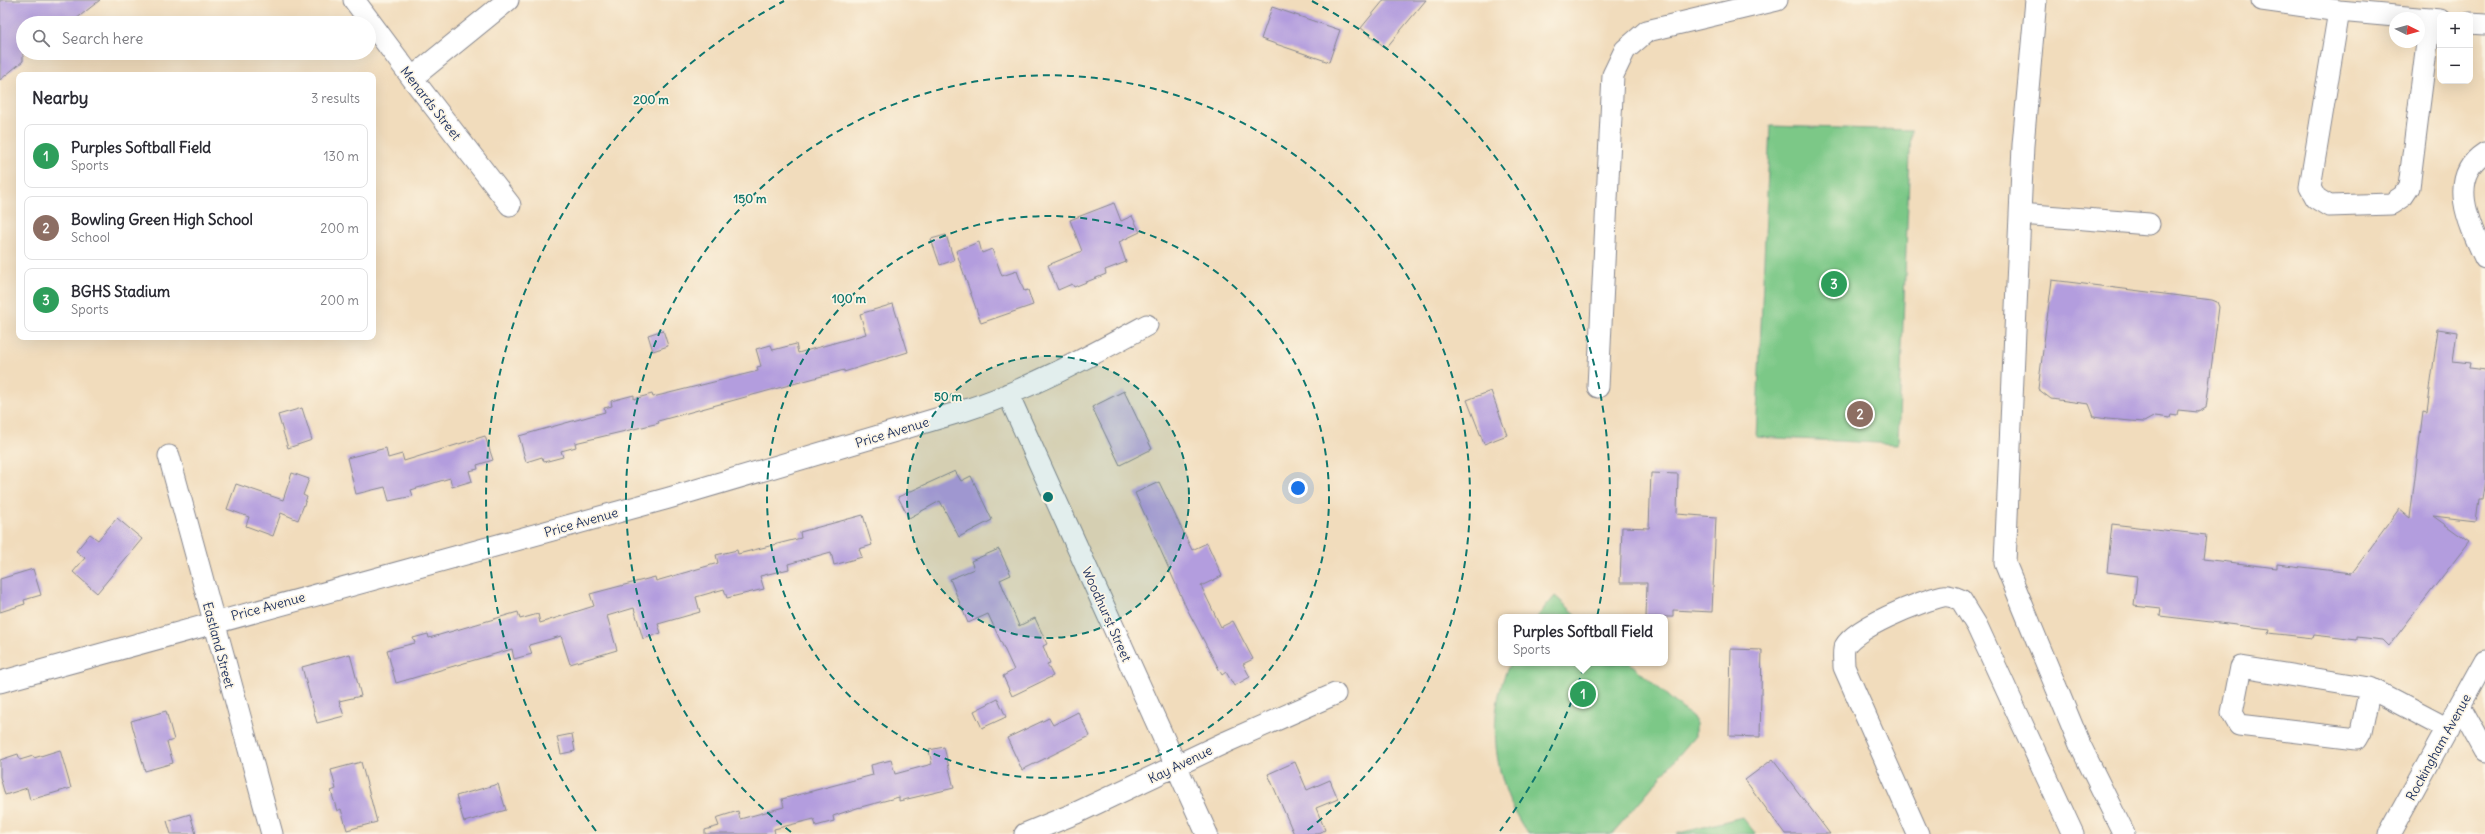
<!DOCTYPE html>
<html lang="en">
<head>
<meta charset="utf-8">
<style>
  :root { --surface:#fff; --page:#f7f7f7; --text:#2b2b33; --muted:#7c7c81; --line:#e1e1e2; --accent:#1f6fb2 }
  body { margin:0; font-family:Delius,sans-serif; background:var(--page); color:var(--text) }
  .controls { position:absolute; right:12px; top:12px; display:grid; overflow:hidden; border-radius:8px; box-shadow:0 4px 16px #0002 }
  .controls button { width:36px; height:36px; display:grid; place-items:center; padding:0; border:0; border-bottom:1px solid var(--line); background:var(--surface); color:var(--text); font:20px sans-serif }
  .compass { position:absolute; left:2389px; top:12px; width:36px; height:36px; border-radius:50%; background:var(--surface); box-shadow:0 4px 16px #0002; rotate:95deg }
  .you { position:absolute; left:1298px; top:488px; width:14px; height:14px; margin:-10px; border:3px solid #fff; border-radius:50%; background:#1a73e8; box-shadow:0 0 0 6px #1a73e833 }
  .badge { display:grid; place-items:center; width:26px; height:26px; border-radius:50%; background:var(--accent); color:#fff; font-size:13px; font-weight:700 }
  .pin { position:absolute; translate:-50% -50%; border:2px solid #fff; box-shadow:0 1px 4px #0006 }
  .popup { position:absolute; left:1498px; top:614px; width:170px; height:52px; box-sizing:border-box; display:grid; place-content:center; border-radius:8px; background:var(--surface); filter:drop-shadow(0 1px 3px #0005); font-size:13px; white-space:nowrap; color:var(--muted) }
  .popup b { font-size:15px; color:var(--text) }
  .popup::after { content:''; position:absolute; left:50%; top:100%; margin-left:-8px; border:8px solid transparent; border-top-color:var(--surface) }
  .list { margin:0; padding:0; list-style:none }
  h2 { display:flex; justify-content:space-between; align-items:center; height:52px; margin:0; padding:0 16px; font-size:17px }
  h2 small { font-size:13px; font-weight:400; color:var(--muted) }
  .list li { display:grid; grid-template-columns:26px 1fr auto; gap:12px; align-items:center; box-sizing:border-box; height:64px; margin:0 8px 8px; padding:0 8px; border:1px solid var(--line); border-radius:8px }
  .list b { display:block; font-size:15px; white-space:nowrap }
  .list p { margin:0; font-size:13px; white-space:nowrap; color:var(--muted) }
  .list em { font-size:13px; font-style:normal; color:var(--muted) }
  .icon { flex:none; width:22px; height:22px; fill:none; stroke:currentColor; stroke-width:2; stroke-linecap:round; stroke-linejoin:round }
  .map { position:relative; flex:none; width:2485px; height:834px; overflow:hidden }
  .search { position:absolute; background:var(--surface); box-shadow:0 4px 16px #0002; left:16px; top:16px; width:360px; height:44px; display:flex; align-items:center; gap:10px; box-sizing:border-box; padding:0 14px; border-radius:22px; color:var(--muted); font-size:15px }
  .panel { position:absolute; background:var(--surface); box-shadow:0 4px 16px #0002; left:16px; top:72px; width:360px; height:268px; border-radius:8px }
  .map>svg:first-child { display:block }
  .green { fill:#7bc887; stroke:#4b7c72 }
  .building { fill:#b39dde }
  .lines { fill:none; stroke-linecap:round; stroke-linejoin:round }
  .minor-casing { stroke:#86868d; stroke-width:23 }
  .minor { stroke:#fff; stroke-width:21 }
  .ring { fill:none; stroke:#0f766e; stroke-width:2; stroke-dasharray:7 5 }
  .labels { text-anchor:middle; stroke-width:3.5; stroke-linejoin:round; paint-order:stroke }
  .street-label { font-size:13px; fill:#1b2f5e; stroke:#fcf5e5 }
  .centre { fill:#0f766e; stroke:#fcf5e5; stroke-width:2 }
  .ring-label { font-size:12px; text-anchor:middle; font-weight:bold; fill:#0f766e; stroke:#fcf5e5; stroke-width:3.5; stroke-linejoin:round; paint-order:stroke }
</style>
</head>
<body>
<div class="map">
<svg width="2485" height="834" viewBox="0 0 2485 834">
  <rect width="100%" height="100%" fill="#fcf5e5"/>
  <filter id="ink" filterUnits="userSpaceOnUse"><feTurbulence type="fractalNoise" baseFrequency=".025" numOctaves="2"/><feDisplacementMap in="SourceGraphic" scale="8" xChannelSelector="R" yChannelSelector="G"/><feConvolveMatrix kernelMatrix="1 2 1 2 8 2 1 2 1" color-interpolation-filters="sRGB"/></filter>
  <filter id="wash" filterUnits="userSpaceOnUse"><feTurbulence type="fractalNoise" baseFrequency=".012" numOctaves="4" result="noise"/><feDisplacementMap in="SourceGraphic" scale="16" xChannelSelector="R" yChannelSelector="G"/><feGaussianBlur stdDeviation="0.9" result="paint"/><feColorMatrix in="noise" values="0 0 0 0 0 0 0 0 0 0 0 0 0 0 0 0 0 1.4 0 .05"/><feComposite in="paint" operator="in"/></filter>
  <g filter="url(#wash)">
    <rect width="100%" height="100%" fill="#f1dcbc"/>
    <path class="green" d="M1770,126L1911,130L1898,444L1756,437Z
      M1555,596L1579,617H1537Z
      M1510,663H1630L1695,720V736L1612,834H1528C1494,786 1484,716 1510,663Z
      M1742,817L1756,834H1676Z"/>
    <g id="blocks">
      <path class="building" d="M0,0H100L71,23H23V61L0,80Z
        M1384,0H1426L1386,48L1361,28Z
        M1272,7L1340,30L1329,62L1261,39Z
        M1114,203L1121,221L1132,216L1140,232L1119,242L1126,262L1105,270L1106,274L1074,287L1072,284L1058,290L1048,265L1082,251L1070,220Z
        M946,235L954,260L940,265L931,239Z
        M979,242L982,253L992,249L1002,276L1017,271L1024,291L1028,290L1033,305L981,323L956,251Z
        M2052,280L2212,300L2217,302L2219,307L2206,408L2198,412L2178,410L2177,416L2171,415L2170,418L2155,416L2144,422L2107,419L2094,417L2089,404L2051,399L2038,389Z
        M893,304L908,352L844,372V370L658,421L659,423L575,443L576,447L561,451L563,457L544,462L542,457L526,462L519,436L605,412L604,408L612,406L611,401L634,395V399L652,394L653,397L758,371L757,367L761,366L756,349L771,345L773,350L796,344L798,353L866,334L860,314Z
        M2438,329L2457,332L2453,361L2470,363L2469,368L2485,370V480L2482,499H2479L2476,521L2433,516L2469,542L2389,646L2383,640L2357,637V640L2314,635L2313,638L2269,633L2270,629L2160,616L2161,609L2134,606L2137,576L2107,572L2112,524L2206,535L2203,559L2277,568V564L2352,573L2399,509L2410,518L2423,411L2427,412Z
        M663,330L668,346L653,351L648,335Z
        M1124,391L1152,449L1120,465L1092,407Z
        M1491,391L1507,435L1484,444L1467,400Z
        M302,408L312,440L288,448L278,415Z
        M485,436L493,460L477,465L478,469L469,471L472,481L452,487L450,478L411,490L413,496L389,501L385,487L356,494L347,458L386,448L388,458L402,454L404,461Z
        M955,471L961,481L971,476L992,520L959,537L940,501L909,518L898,497Z
        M292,473L309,479L303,495L307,497L298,520L281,513L273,536L246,526L249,517L227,509L236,484L283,500Z
        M1651,473L1678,474L1677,514L1716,517L1712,612L1673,610V617H1646L1647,583H1620L1622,527L1649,528Z
        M1159,482L1192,550L1207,543L1222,576L1201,586L1221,627L1233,621L1253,659L1243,664L1250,677L1234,686L1226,672L1222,675L1186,607L1135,493Z
        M863,515L872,545L859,549L862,557L834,565L831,552L788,564L789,569L760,576L764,589L727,598L724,589L696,597L700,612L658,624L661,633L643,639L634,608L607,616L617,650L570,664L561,636L529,645L532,654L514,659L512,649L396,683L387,650L415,643L413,638L428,634L429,638L518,612L520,619L538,614L540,623L594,606L590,594L655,577L656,581L718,563L716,555L737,550L738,554L801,538L800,532Z
        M117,518L142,539L97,593L73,572L85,558L76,551L90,534L98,540Z
        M999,549L1011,575L1000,580L1019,626L1035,618L1047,644L1043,646L1050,663L1047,664L1053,676L1012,696L1003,676L1014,670L988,614L968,623L950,579L974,569L971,561Z
        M33,569L41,595L24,600L25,604L0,612V579Z
        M1731,649L1762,650L1760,737L1729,736Z
        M350,654L361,696L339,701L344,716L317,723L302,667Z
        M998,699L1006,717L982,728L974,711Z
        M166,711L174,740L167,742L173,763L145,771L131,721Z
        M1078,712L1090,736L1022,770L1007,738L1049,718L1053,725Z
        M572,734L575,751L561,754L557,737Z
        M944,747L954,788L899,801V797L857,808L833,816L834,821L816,826L814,819L774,829L775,834H705V830L719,826L716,818L738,811L740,819L784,807L782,799L873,775L871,765L891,760L895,774L932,764L929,750Z
        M60,750L71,788L30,800L27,788L5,795L0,777V760L18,754L20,760L33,756L34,758Z
        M1773,759L1830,834H1785L1745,780Z
        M361,762L377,822L347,830L341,809L337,811L331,791L336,789L331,770Z
        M1295,762L1307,790L1330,780L1338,799L1316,808L1325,830L1317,834H1294L1268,774Z
        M498,784L506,810L464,822L456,796Z
        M190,814L196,834H171L167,821Z"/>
    </g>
  </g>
  <g filter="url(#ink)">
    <use href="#blocks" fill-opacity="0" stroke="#86868d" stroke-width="1"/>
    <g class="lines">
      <g class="minor-casing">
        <path id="minor" d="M354,0L412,78L510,205
          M2036,0L2023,145L2005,563L2080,745L2124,834
          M2262,0L2339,11L2440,20
          M2339,11L2310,187L2316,198L2329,206L2391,204L2403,196L2409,187L2430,19
          M2470,23L2485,24
          M412,78L508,0
          M2485,153C2446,178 2470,226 2485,258
          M2020,214L2149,224
          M1598,387L1613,75L1625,50L1647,31L1777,0
          M1008,394L1207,834
          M169,456L272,834
          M0,682L669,498L963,411C1028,390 1088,357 1147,325
          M2370,688L2361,732L2357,739L2239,725L2232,713L2241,667L2370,688L2448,729
          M2460,706L2485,751
          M1025,834L1076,813L1226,742L1335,694
          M1918,834L1844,667C1844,662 1843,654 1844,649C1849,629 1924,600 1943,596C1949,595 1956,598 1961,600L1977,626L2073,834
          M2389,834L2485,660"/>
      </g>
      <use href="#minor" class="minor"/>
    </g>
  </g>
  <circle cx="1048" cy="497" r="141" fill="#0f766e" fill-opacity=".12"/>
  <g class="ring">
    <circle cx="1048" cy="497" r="141"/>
    <circle cx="1048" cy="497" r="281"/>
    <path d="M791 832A422 422 0 1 1 1305 832"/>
    <path d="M596 831A562 562 0 0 1 784 1M1312 1A562 562 0 0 1 1500 831"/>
  </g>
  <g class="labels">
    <g class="street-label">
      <text transform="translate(431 103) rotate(52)" y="5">Menards Street</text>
      <text transform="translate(892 432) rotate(-17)" y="5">Price Avenue</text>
      <text transform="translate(581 522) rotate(-16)" y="5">Price Avenue</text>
      <text transform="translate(268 606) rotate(-15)" y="5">Price Avenue</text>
      <text transform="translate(1107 614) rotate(66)" y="5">Woodhurst Street</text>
      <text transform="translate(219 645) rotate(75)" y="5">Eastland Street</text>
      <text transform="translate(2438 747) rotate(-61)" y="5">Rockingham Avenue</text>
      <text transform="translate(1180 764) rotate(-26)" y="5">Kay Avenue</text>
    </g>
  </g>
  <circle cx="1048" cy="497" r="6" class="centre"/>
  <g class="ring-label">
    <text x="651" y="104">200 m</text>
    <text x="750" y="203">150 m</text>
    <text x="849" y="303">100 m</text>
    <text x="948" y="401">50 m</text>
  </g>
</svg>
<div class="controls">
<button>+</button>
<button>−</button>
</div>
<svg class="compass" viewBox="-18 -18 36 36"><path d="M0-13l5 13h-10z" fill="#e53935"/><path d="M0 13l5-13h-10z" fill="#7c7c81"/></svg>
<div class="you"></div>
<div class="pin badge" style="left:1583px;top:694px;background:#2e9e5b">1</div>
<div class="popup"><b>Purples Softball Field</b>Sports</div>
<div class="pin badge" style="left:1860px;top:414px;background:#8d6e63">2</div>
<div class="pin badge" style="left:1834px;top:284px;background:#2e9e5b">3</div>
<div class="search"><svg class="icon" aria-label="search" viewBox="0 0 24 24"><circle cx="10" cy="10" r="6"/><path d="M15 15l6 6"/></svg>Search here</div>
<section class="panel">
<h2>Nearby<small>3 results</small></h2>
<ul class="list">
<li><span class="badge" style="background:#2e9e5b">1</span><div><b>Purples Softball Field</b><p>Sports</p></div><em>130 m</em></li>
<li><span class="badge" style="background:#8d6e63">2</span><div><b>Bowling Green High School</b><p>School</p></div><em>200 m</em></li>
<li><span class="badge" style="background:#2e9e5b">3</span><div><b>BGHS Stadium</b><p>Sports</p></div><em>200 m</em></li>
</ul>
</section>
</div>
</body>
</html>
